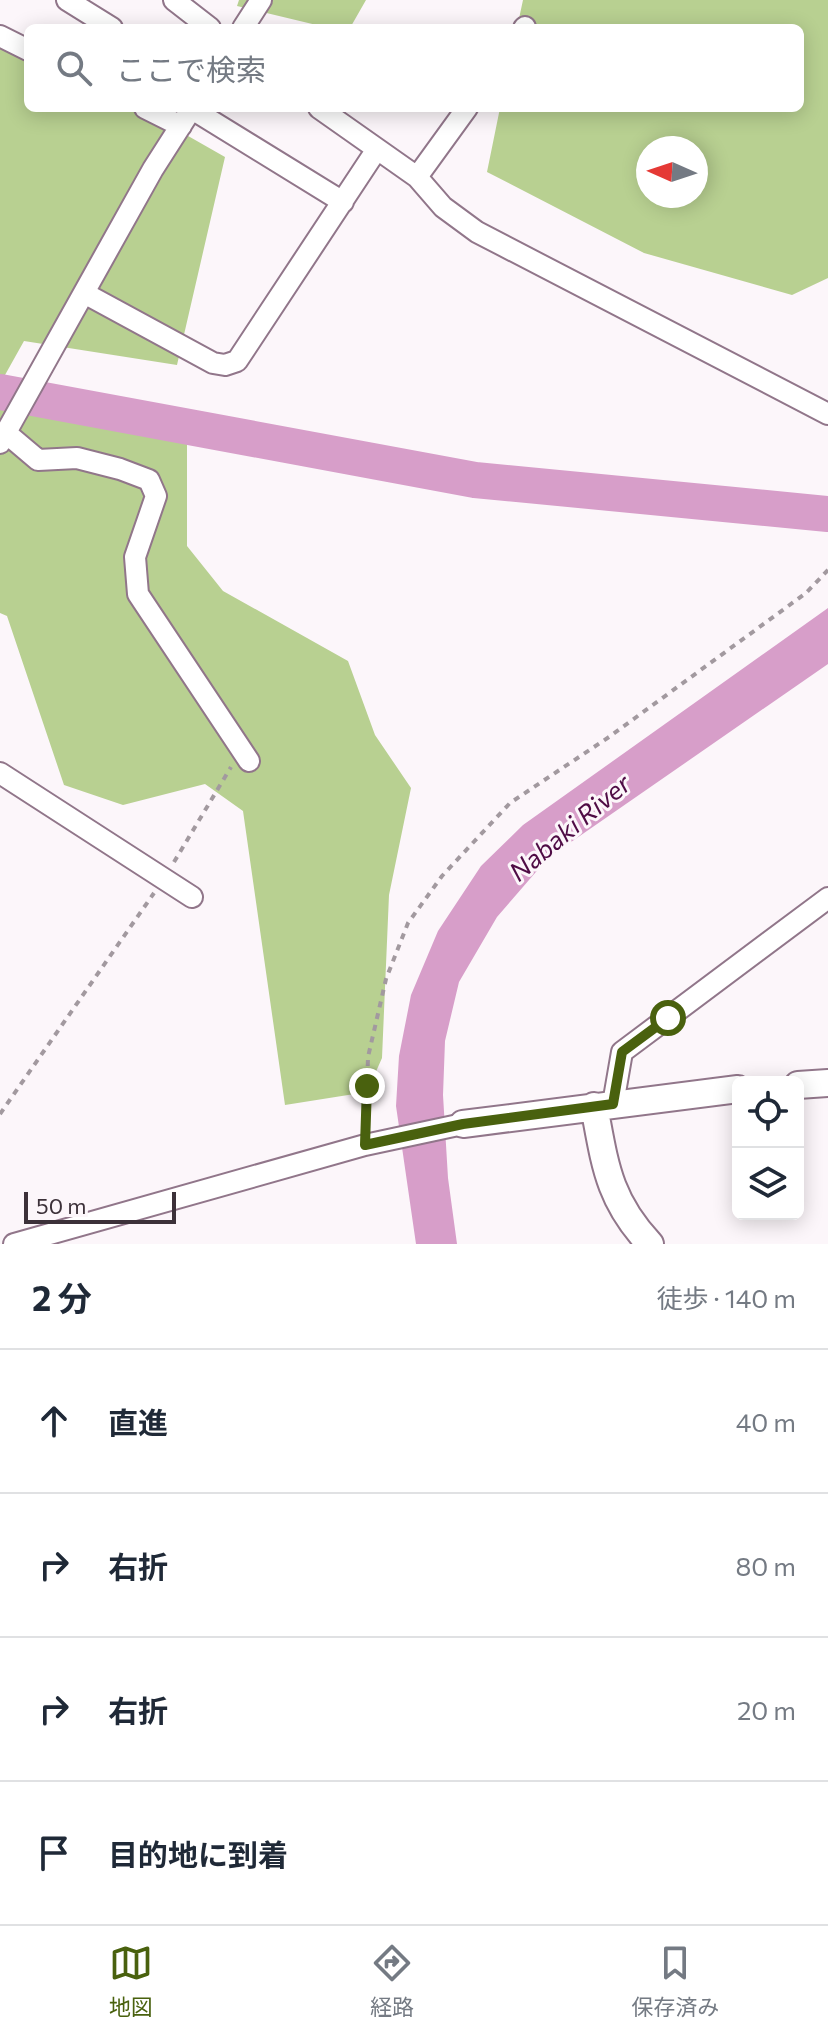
<!DOCTYPE html>
<html lang="ja">
<head>
<meta charset="utf-8">
<style>
  :root { --surface:#fff; --page:#f6f6f7; --text:#1f2937; --muted:#747a83; --line:#e0e1e3; --accent:#49610e }
  body { margin:0; font-family:Commissioner,"Noto Sans JP",sans-serif; background:var(--page); color:var(--text) }
  .controls { position:absolute; right:24px; bottom:24px; display:grid; overflow:hidden; border-radius:12px; box-shadow:0 4px 20px #0003 }
  .controls button { width:72px; height:72px; display:grid; place-items:center; padding:0; border:0; border-bottom:2px solid var(--line); background:var(--surface); color:var(--text); font:40px sans-serif }
  .compass { position:absolute; left:636px; top:136px; width:72px; height:72px; border-radius:50%; background:var(--surface); box-shadow:0 4px 20px #0003; rotate:273deg }
  .scale { position:absolute; left:24px; bottom:20px; width:152px; box-sizing:border-box; padding-left:8px; border:4px solid #3c3139; border-top:0; font-size:22px; line-height:28px; white-space:nowrap; color:#3c3139; -webkit-text-stroke:6px #fcf6fa; paint-order:stroke }
  .stop { position:absolute; width:24px; height:24px; margin:-18px; border:6px solid #49610e; border-radius:50%; background:#fff }
  .stop.end { background:#49610e; border-color:#fff; box-shadow:0 2px 8px #0008 }
  .list { margin:0; padding:0; list-style:none }
  h2 { display:flex; justify-content:space-between; align-items:center; height:104px; margin:0; padding:0 32px; font-size:34px }
  h2 small { font-size:26px; font-weight:400; color:var(--muted) }
  .list li { display:grid; grid-template-columns:52px 1fr auto; gap:24px; align-items:center; box-sizing:border-box; height:144px; padding:0 32px; border-top:2px solid var(--line) }
  .list b { display:block; font-size:30px; white-space:nowrap }
  .list em { font-size:26px; font-style:normal; color:var(--muted) }
  .icon { flex:none; width:44px; height:44px; fill:none; stroke:currentColor; stroke-width:2; stroke-linecap:round; stroke-linejoin:round }
  .map { position:relative; flex:none; width:828px; height:1244px; overflow:hidden }
  .search { position:absolute; background:var(--surface); box-shadow:0 4px 20px #0003; left:24px; right:24px; top:24px; height:88px; display:flex; align-items:center; gap:20px; box-sizing:border-box; padding:0 28px; border-radius:12px; color:var(--muted); font-size:30px }
  .sheet { height:680px; background:var(--surface) }
  nav { display:flex; justify-content:space-around; align-items:center; box-sizing:border-box; height:112px; border-top:2px solid var(--line); background:var(--surface); font-size:22px; color:var(--muted) }
  nav a { display:grid; justify-items:center; gap:4px }
  nav .on { color:var(--accent) }
  .map>svg:first-child { display:block }
  .forest { fill:#b8d091; fill-rule:evenodd }
  .water { fill:#d79ec9 }
  .lines { fill:none; stroke-linecap:round; stroke-linejoin:round }
  .river { stroke:#d79ec9; stroke-width:36 }
  .minor-casing { stroke:#91768a; stroke-width:24 }
  .tertiary-casing { stroke:#91768a; stroke-width:30 }
  .path { stroke:#a2999f; stroke-width:4; stroke-dasharray:6 6; stroke-linecap:butt }
  .minor { stroke:#fff; stroke-width:20 }
  .tertiary { stroke:#fff; stroke-width:26 }
  .route { stroke:#49610e; stroke-width:10 }
  .labels { text-anchor:middle; stroke-width:6; stroke-linejoin:round; paint-order:stroke }
  .water-label { font-size:26px; font-style:italic; fill:#4f0c45; stroke:#fcf6fa }
</style>
</head>
<body>
<div class="map">
<svg width="828" height="1244" viewBox="0 0 828 1244">
  <rect width="100%" height="100%" fill="#fcf6fa"/>
  <path class="forest" d="M239,0H366L350,28H329L237,6Z
    M523,0H828V278L792,295L644,253L487,172L500,108H800V28H517ZM648,148H696V196H648Z
    M0,29L28,45V108H139L225,157L177,365L24,341L5,375L21,401L187,439V546L223,591L348,661L375,735L411,788L389,895L382,1058L367,1092L285,1105L243,811L205,784L123,805L64,785L7,616L0,613Z"/>
  <path class="water" d="M828,608V664L548,858L497,917L459,982L445,1041L443,1095L448,1178L457,1244H416L396,1106L399,1056L411,995L438,931L481,866L523,825Z"/>
  <g class="lines">
    <path class="river" d="M0,392L475,480L828,514"/>
    <g class="minor-casing">
      <path id="minor" d="M67,0L112,28
        M174,0L210,28
        M243,28L261,0
        M524,28L525,27
        M0,36L28,50
        M145,108L181,126
        M319,108L417,177L443,207L477,232L828,414
        M192,109L343,202
        M417,177L467,108
        M84,293L213,363L225,365L237,361L377,149
        M6,433L38,460L77,458L120,469L149,480L156,496L135,557L138,594L249,761
        M0,443L153,169L192,108
        M0,773L192,897
        M613,1104L622,1052L828,898
        M14,1244L365,1145L463,1124"/>
    </g>
    <g class="tertiary-casing">
      <path id="tertiary" d="M798,1085L828,1083
        M594,1106C605,1164 608,1199 650,1244
        M463,1124L738,1089"/>
    </g>
    <path class="path" d="M174,862L231,767
      M0,1114L154,893
      M366,1126L368,1057L386,979L408,923L442,876L510,803L609,737L806,593L828,570"/>
    <use href="#minor" class="minor"/>
    <use href="#tertiary" class="tertiary"/>
  </g>
  <g class="lines">
    <path class="route" d="M367,1086L365,1145L463,1124L613,1104L622,1052L668,1018"/>
  </g>
  <g class="labels">
    <g class="water-label">
      <text transform="translate(570 828) rotate(-40)" y="9">Nabaki River</text>
    </g>
  </g>
</svg>
<div class="controls">
<button><svg class="icon" aria-label="locate" viewBox="0 0 24 24"><circle cx="12" cy="12" r="6"/><path d="M12 2v4M12 18v4M2 12h4M18 12h4"/></svg></button>
<button><svg class="icon" aria-label="layers" viewBox="0 0 24 24"><path d="M12 4l9 5-9 5-9-5zM3 14l9 5 9-5"/></svg></button>
</div>
<svg class="compass" viewBox="-18 -18 36 36"><path d="M0-13l5 13h-10z" fill="#e53935"/><path d="M0 13l5-13h-10z" fill="#747a83"/></svg>
<div class="scale">50 m</div>
<div class="stop" style="left:668px;top:1018px"></div>
<div class="stop end" style="left:367px;top:1086px"></div>
<div class="search"><svg class="icon" aria-label="search" viewBox="0 0 24 24"><circle cx="10" cy="10" r="6"/><path d="M15 15l6 6"/></svg>ここで検索</div>
</div>
<section class="sheet">
<h2>2 分<small>徒歩 · 140 m</small></h2>
<ul class="list">
<li><svg class="icon" aria-label="ahead" viewBox="0 0 24 24"><path d="M12 20V5M6 11l6-6 6 6"/></svg><div><b>直進</b></div><em>40 m</em></li>
<li><svg class="icon" aria-label="right" viewBox="0 0 24 24"><path d="M7 20v-9h11M14 6l5 5-5 5"/></svg><div><b>右折</b></div><em>80 m</em></li>
<li><svg class="icon" aria-label="right" viewBox="0 0 24 24"><path d="M7 20v-9h11M14 6l5 5-5 5"/></svg><div><b>右折</b></div><em>20 m</em></li>
<li><svg class="icon" aria-label="arrive" viewBox="0 0 24 24"><path d="M6 21V4h12l-3 4 3 4H6"/></svg><div><b>目的地に到着</b></div></li>
</ul>
</section>
<nav>
<a class="on"><svg class="icon" aria-label="map" viewBox="0 0 24 24"><path d="M3 6l6-2 6 2 6-2v14l-6 2-6-2-6 2zM9 4v14M15 6v14"/></svg>地図</a>
<a><svg class="icon" aria-label="directions" viewBox="0 0 24 24"><path d="M12 3l9 9-9 9-9-9zM9 14v-3h6M13 9l2 2-2 2"/></svg>経路</a>
<a><svg class="icon" aria-label="saved" viewBox="0 0 24 24"><path d="M7 4h10v16l-5-4-5 4z"/></svg>保存済み</a>
</nav>
</body>
</html>
